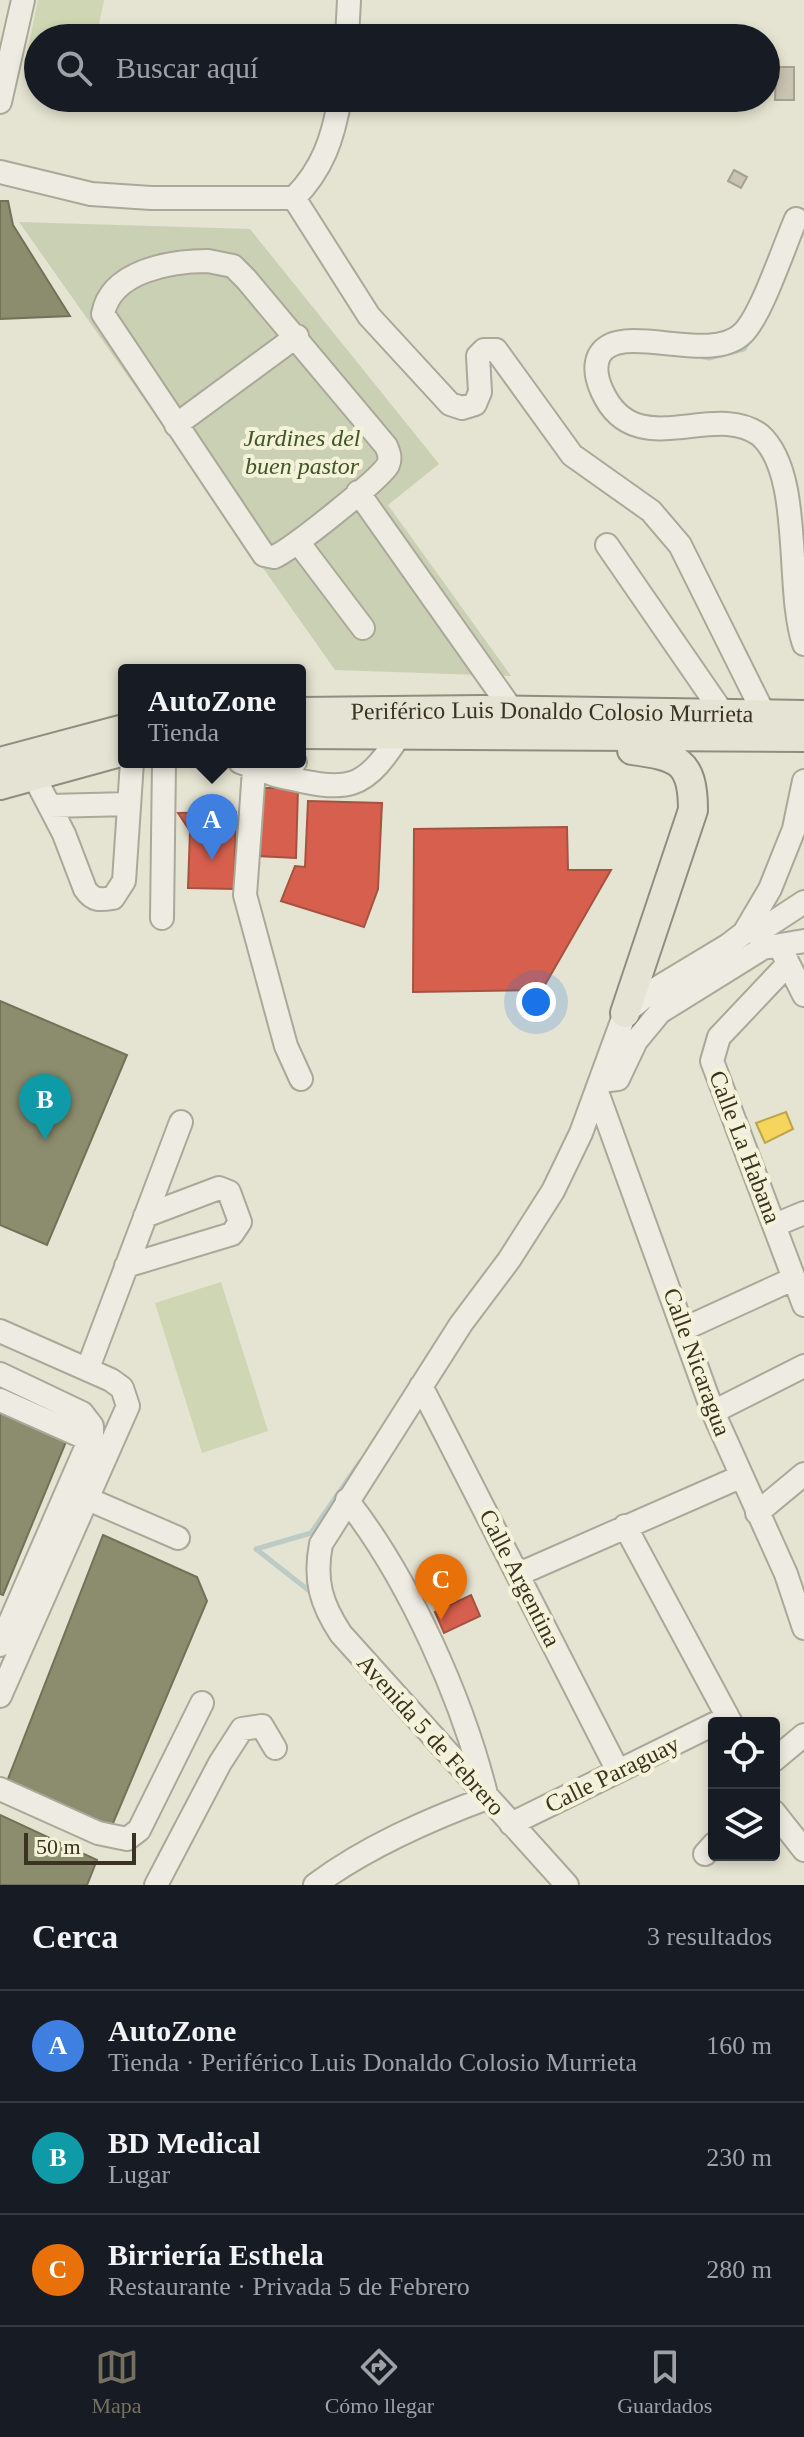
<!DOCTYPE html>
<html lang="es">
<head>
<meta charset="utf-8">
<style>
  :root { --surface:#171b24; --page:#242831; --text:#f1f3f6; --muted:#9ea1a6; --line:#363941; --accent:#76715f }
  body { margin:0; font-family:"Times New Roman",serif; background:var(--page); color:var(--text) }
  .controls { position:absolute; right:24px; bottom:24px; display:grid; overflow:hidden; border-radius:8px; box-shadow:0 4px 12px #0003 }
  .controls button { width:72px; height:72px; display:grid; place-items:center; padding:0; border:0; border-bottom:2px solid var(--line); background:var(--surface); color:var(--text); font:40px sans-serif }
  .scale { position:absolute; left:24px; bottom:20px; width:112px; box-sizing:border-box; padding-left:8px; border:4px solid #3a3321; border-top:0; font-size:22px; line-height:28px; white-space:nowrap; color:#3a3321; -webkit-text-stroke:6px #f4f3d9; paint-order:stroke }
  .you { position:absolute; left:536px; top:1002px; width:28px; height:28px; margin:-20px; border:6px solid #fff; border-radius:50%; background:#1a73e8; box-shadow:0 0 0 12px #1a73e833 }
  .badge { display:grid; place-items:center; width:52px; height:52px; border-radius:50%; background:var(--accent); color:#fff; font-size:26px; font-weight:700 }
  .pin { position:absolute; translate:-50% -66px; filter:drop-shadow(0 2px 4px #0008) }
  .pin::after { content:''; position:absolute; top:42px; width:28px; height:24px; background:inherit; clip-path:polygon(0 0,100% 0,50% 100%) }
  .popup { position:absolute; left:118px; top:664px; width:188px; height:104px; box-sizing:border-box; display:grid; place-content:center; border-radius:8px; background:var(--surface); filter:drop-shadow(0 2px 6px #0005); font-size:26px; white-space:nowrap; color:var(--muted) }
  .popup b { font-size:30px; color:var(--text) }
  .popup::after { content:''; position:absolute; left:50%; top:100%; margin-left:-16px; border:16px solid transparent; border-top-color:var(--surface) }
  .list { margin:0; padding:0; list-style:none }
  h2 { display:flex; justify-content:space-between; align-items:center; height:104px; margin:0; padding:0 32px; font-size:34px }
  h2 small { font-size:26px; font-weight:400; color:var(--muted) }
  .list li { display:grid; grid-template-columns:52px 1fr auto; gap:24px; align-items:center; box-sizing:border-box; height:112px; padding:0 32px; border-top:2px solid var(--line) }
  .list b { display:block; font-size:30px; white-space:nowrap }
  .list p { margin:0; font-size:26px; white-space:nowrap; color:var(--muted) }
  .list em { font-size:26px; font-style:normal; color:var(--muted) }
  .icon { flex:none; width:44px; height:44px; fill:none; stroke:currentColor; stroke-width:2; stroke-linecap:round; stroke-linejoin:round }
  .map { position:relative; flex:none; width:804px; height:1885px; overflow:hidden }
  .search { position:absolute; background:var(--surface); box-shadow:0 4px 12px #0003; left:24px; right:24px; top:24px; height:88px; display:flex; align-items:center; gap:20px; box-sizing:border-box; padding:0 28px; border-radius:44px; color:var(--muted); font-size:30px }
  .sheet { height:440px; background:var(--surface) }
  nav { display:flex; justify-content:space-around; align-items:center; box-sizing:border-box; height:112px; border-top:2px solid var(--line); background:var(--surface); font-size:22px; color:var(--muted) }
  nav a { display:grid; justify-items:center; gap:4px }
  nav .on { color:var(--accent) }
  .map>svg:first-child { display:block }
  .green { fill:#ced6b4 }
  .cemetery { fill:#cad0b4 }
  .homes { fill:#f6d55c; stroke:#bea44a; stroke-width:2 }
  .shops { fill:#d6604d; stroke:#a75240; stroke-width:2 }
  .industry { fill:#8c8c6e; stroke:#737157; stroke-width:2 }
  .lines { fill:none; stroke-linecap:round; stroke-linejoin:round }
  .stream { stroke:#bccbc5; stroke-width:5 }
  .building { fill:#c9c3b2; stroke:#a6a090; stroke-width:2 }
  .minor-casing { stroke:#aba89a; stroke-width:26 }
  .major-casing { stroke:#908d80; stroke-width:32 }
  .minor { stroke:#eeece2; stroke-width:22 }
  .major { stroke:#e5e4d4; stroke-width:28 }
  .labels { text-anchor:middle; stroke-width:8; stroke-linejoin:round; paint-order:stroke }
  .park-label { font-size:24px; font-style:italic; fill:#405529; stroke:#f4f3d9 }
  .street-label { font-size:24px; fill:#3a3321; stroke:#f4f3d9 }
</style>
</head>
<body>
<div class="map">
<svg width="804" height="1885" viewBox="0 0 804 1885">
  <rect width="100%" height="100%" fill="#e5e3d1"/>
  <path class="green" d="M38,0H104L96,38H38V54L27,52Z
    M221,1282L268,1431L202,1453L155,1303Z"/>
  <path class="cemetery" d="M19,222L250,229L439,464L388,505L511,676L335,670Z"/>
  <path class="homes" d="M786,1112L793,1129L765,1143L756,1123Z"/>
  <path class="shops" d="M258,788H298L296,858L256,856Z
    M308,801L382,803L378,889L364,927L281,901L295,866L305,867Z
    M236,812L234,889L188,888L190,831L178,813Z
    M567,827L568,870H611L542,990L413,992L414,829Z
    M471,1595L480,1616L444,1633L435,1612Z"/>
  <path class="industry" d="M0,201H8L13,225L70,316L0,319Z
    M0,1001L127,1055L47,1245L0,1225Z
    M0,1380L77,1415L3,1595L0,1594Z
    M103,1535L197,1577L207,1601L111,1828L6,1784Z
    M0,1815L97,1860L87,1885H0Z"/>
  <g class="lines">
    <path class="stream" d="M699,356L709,358L744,349L750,339
      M312,1593L256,1549L311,1533L360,1462"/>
  </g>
  <path class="building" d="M776,67H794V100H775Z
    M734,170L747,177L741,188L728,181Z"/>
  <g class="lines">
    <g class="minor-casing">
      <path id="minor" d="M347,38L349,0
        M0,102L23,0
        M0,172L91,194L151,198H294C323,169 333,138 340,98
        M294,198L369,316L450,404L462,408L475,404L480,392L478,356L484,350H496L572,455L651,511L680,545L770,726
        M796,219C784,246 761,317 742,334C708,366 618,319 599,356C594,367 597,380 602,391C635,465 713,400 760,435C804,474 785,588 804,644
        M208,261L233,266L246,279L386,446C389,453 391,458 388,465C379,480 291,550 274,557L264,555L103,314C111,271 170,261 208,261Z
        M176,425L297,336
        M358,492L512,710
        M298,542L363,628
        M607,545L731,725
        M240,762L275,775L295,762
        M27,763L64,834L85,889C93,901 100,900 113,898L124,881L132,762
        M254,770L245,895L286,1046L301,1079
        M275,775C351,793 363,794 406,725
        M50,806L129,804
        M162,918L164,762
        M744,933L769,925L804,902
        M783,953L804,995
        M788,964L719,1037L712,1061L804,1305
        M600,1081L618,1079L636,1041L660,1012L763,948L804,941
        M597,1092L713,1412L786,1574L804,1628
        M775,1225L804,1213
        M126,1266L232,1234L240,1222L229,1192L219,1188L145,1216
        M686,1328L793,1279
        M0,1331L111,1380L122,1388L128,1406L0,1696
        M88,1368L181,1122
        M0,1374L82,1413L92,1426V1434L0,1645
        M421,1386L618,1771
        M0,1400L90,1440
        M713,1412L804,1366
        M88,1499L178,1538
        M757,1513L804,1474
        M625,1526L731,1723
        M519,1574L740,1477
        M774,1760L804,1735
        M0,1789L98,1833L127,1839L139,1830L202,1703
        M774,1812L804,1850
        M511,1824L714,1724
        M705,1854L714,1844
        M156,1885L220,1763L242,1729L262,1726L275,1748
        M315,1885C366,1847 428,1820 487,1798C463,1700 409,1579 347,1500
        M567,1885L341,1634C321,1604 314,1580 321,1544L461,1324L509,1260L553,1191L581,1133L625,1013L649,993L727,946L744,933L770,889L794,829L804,781"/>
    </g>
    <g class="major-casing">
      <g id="major">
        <path id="s1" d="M300,712L482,710L804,715"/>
        <path d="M300,734L804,737"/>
        <path d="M0,762L124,729"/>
        <path d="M0,785L124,751"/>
        <path d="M625,1013L693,810C693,760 677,756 632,750"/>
      </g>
    </g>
    <use href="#minor" class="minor"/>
    <use href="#major" class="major"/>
  </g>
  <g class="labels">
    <g class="park-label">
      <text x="302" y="446">Jardines del<tspan x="302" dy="28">buen pastor</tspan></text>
    </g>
    <g class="street-label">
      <text dy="8" stroke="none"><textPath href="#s1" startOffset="252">Periférico Luis Donaldo Colosio Murrieta</textPath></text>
      <text transform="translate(745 1147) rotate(69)" y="8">Calle La Habana</text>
      <text transform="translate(697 1362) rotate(70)" y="8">Calle Nicaragua</text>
      <text transform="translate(520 1578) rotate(63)" y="8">Calle Argentina</text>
      <text transform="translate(431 1735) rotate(48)" y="8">Avenida 5 de Febrero</text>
      <text transform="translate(612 1774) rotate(-26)" y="8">Calle Paraguay</text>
    </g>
  </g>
</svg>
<div class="controls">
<button><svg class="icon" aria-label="locate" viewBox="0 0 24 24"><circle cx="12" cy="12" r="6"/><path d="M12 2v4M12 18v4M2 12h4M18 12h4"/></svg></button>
<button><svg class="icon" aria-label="layers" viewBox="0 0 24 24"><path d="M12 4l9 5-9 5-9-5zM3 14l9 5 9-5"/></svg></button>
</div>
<div class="scale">50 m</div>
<div class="you"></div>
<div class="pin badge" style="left:212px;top:860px;background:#3f7fe0">A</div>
<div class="popup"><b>AutoZone</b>Tienda</div>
<div class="pin badge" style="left:45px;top:1140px;background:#0f9aa8">B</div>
<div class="pin badge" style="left:441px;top:1620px;background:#e8710a">C</div>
<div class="search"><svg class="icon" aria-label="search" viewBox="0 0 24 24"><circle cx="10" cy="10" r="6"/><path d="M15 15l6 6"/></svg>Buscar aquí</div>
</div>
<section class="sheet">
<h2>Cerca<small>3 resultados</small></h2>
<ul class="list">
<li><span class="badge" style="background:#3f7fe0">A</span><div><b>AutoZone</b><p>Tienda · Periférico Luis Donaldo Colosio Murrieta</p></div><em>160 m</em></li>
<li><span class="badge" style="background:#0f9aa8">B</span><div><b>BD Medical</b><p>Lugar</p></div><em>230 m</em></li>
<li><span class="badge" style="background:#e8710a">C</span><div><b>Birriería Esthela</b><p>Restaurante · Privada 5 de Febrero</p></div><em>280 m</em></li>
</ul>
</section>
<nav>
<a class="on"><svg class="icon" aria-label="map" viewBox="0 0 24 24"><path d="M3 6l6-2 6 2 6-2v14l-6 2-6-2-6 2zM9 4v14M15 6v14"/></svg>Mapa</a>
<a><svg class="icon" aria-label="directions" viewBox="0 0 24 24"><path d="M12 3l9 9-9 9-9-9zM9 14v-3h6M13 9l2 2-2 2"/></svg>Cómo llegar</a>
<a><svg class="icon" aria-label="saved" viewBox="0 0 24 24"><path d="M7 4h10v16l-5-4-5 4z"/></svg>Guardados</a>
</nav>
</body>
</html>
